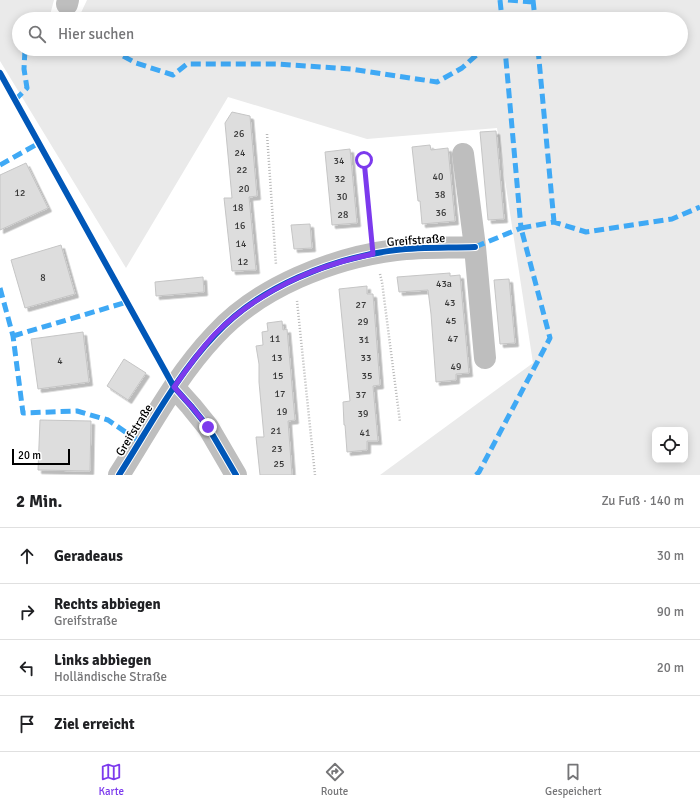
<!DOCTYPE html>
<html lang="de">
<head>
<meta charset="utf-8">
<style>
  :root { --surface:#fff; --page:#f2f2f2; --text:#202124; --muted:#757577; --line:#e0e0e0; --accent:#7c3aed }
  body { margin:0; font-family:Signika,sans-serif; background:var(--page); color:var(--text) }
  .controls { position:absolute; right:12px; bottom:12px; display:grid; overflow:hidden; border-radius:8px; box-shadow:0 2px 10px #0003 }
  .controls button { width:36px; height:36px; display:grid; place-items:center; padding:0; border:0; border-bottom:1px solid var(--line); background:var(--surface); color:var(--text); font:20px sans-serif }
  .scale { position:absolute; left:12px; bottom:10px; width:58px; box-sizing:border-box; padding-left:4px; border:2px solid #000; border-top:0; font-size:11px; line-height:14px; white-space:nowrap; color:#000; -webkit-text-stroke:3px #fff; paint-order:stroke }
  .stop { position:absolute; width:12px; height:12px; margin:-9px; border:3px solid #7c3aed; border-radius:50%; background:#fff }
  .stop.end { background:#7c3aed; border-color:#fff; box-shadow:0 1px 4px #0008 }
  .list { margin:0; padding:0; list-style:none }
  h2 { display:flex; justify-content:space-between; align-items:center; height:52px; margin:0; padding:0 16px; font-size:17px }
  h2 small { font-size:13px; font-weight:400; color:var(--muted) }
  .list li { display:grid; grid-template-columns:26px 1fr auto; gap:12px; align-items:center; box-sizing:border-box; height:56px; padding:0 16px; border-top:1px solid var(--line) }
  .list b { display:block; font-size:15px; white-space:nowrap }
  .list p { margin:0; font-size:13px; white-space:nowrap; color:var(--muted) }
  .list em { font-size:13px; font-style:normal; color:var(--muted) }
  .icon { flex:none; width:22px; height:22px; fill:none; stroke:currentColor; stroke-width:2; stroke-linecap:round; stroke-linejoin:round }
  .map { position:relative; flex:none; width:700px; height:475px; overflow:hidden }
  .search { position:absolute; background:var(--surface); box-shadow:0 2px 10px #0003; left:12px; right:12px; top:12px; height:44px; display:flex; align-items:center; gap:10px; box-sizing:border-box; padding:0 14px; border-radius:22px; color:var(--muted); font-size:15px }
  .sheet { height:276px; background:var(--surface) }
  nav { display:flex; justify-content:space-around; align-items:center; box-sizing:border-box; height:56px; border-top:1px solid var(--line); background:var(--surface); font-size:11px; color:var(--muted) }
  nav a { display:grid; justify-items:center; gap:2px }
  nav .on { color:var(--accent) }
  .map>svg:first-child { display:block }
  .green { fill:#eaeaea; fill-rule:evenodd }
  .building { fill:#ddd; stroke:#c5c5c5; filter:url(#shadow) }
  .lines { fill:none; stroke-linecap:round; stroke-linejoin:round }
  .path { stroke:#b8b8b8; stroke-width:2.5; stroke-dasharray:1 2; stroke-linecap:butt }
  .minor { stroke:#bebebe; stroke-width:22 }
  .quiet { stroke:#3fa9f5; stroke-width:5; stroke-dasharray:10 5; stroke-linecap:butt }
  .cycleway-casing { stroke:#fff; stroke-width:8 }
  .cycleway { stroke:#0057b8; stroke-width:6 }
  .route { stroke:#7c3aed; stroke-width:5 }
  .labels { text-anchor:middle; stroke-width:3; stroke-linejoin:round; paint-order:stroke }
  .number-label { font-size:10px; fill:#373737 }
  .street-label { font-size:12px; fill:#000; stroke:#fff }
</style>
</head>
<body>
<div class="map">
<svg width="700" height="475" viewBox="0 0 700 475">
  <defs>
    <filter id="shadow"><feDropShadow dx="3.5" dy="3.5" stdDeviation="0" flood-color="#0004"/></filter>
  </defs>
  <rect width="100%" height="100%" fill="#fff"/>
  <path class="green" d="M0,0H54L49,19H19V49H681V19H78L87,0H700V475H380L533,363L497,128L367,139L228,97L126,268L0,61ZM655,430H685V460H655Z"/>
  <path class="building" d="M232,112L250,116L257,196L249,197L256,270L232,271L224,198H232L225,123Z
    M496,131L504,219L488,220L480,132Z
    M430,145L431,150L448,148L455,221L422,224L420,201H418L412,147Z
    M350,149L357,223L332,225L325,152Z
    M26,163L48,208L0,230V175Z
    M310,224L312,248L294,249L291,225Z
    M61,245L75,294L25,308L11,260Z
    M450,273V276L460,275L469,373L456,374V380L436,382L431,314L428,290L399,292L397,277Z
    M203,277L204,292L156,296L155,282Z
    M509,279L515,343L500,344L494,280Z
    M367,286V294H373L380,385L373,386L378,441H367V450L347,452L345,425H344L343,402L350,401L339,289Z
    M282,321L283,330L287,329L295,420L288,421L292,475H260L256,437H264L259,382V364L256,346L263,345L262,332L268,331L267,323Z
    M83,332L89,382L38,389L31,339Z
    M124,359L146,373L128,400L107,386Z
    M40,420L91,421L90,471L38,470Z"/>
  <g class="lines">
    <path class="path" d="M267,134L276,265
      M364,160L371,234
      M380,274L382,282L400,422
      M297,301L315,475"/>
    <path class="minor" d="M67,4L68,0
      M463,154L475,247L485,358
      M174,387L191,406L208,427L236,475
      M119,475C149,428 176,376 215,335C259,287 332,258 396,250C422,247 448,248 475,247"/>
    <path class="quiet" d="M500,0L502,19
      M508,0L534,2
      M533,0L535,19
      M110,49L136,63L173,75L187,64H277L351,69L437,82L462,68L483,49
      M538,49L554,222
      M15,100L27,88L24,69L25,49
      M0,165L39,143
      M475,247L521,228L505,49
      M0,288L13,336L23,413L77,411L108,420L140,442
      M13,336L127,302
      M476,475L479,472L550,338L521,228L554,222L586,232L672,219L700,207"/>
    <g class="cycleway-casing">
      <path id="cycleway" d="M0,73L174,387L191,406L208,427L236,475
        M119,475C149,428 176,376 215,335C259,287 332,258 396,250C422,247 448,248 475,247"/>
    </g>
    <use href="#cycleway" class="cycleway"/>
  </g>
  <g class="lines">
    <path class="route" d="M208,427L191,406L174,387C187,369 200,350 215,334C257,292 315,265 373,254L364,160"/>
  </g>
  <g class="labels">
    <g class="number-label">
      <text x="239" y="137">26</text>
      <text x="240" y="156">24</text>
      <text x="339" y="164">34</text>
      <text x="242" y="173">22</text>
      <text x="438" y="180">40</text>
      <text x="340" y="182">32</text>
      <text x="244" y="192">20</text>
      <text x="20" y="196">12</text>
      <text x="440" y="198">38</text>
      <text x="342" y="200">30</text>
      <text x="238" y="211">18</text>
      <text x="441" y="216">36</text>
      <text x="343" y="218">28</text>
      <text x="240" y="229">16</text>
      <text x="241" y="247">14</text>
      <text x="243" y="265">12</text>
      <text x="43" y="281">8</text>
      <text x="444" y="287">43a</text>
      <text x="450" y="306">43</text>
      <text x="361" y="308">27</text>
      <text x="451" y="324">45</text>
      <text x="363" y="325">29</text>
      <text x="275" y="342">11</text>
      <text x="453" y="342">47</text>
      <text x="364" y="343">31</text>
      <text x="277" y="361">13</text>
      <text x="366" y="361">33</text>
      <text x="60" y="364">4</text>
      <text x="456" y="370">49</text>
      <text x="278" y="379">15</text>
      <text x="367" y="379">35</text>
      <text x="280" y="397">17</text>
      <text x="361" y="398">37</text>
      <text x="282" y="415">19</text>
      <text x="363" y="417">39</text>
      <text x="276" y="434">21</text>
      <text x="365" y="436">41</text>
      <text x="277" y="452">23</text>
      <text x="279" y="467">25</text>
    </g>
    <g class="street-label">
      <text transform="translate(416 240) rotate(-4)" y="4">Greifstraße</text>
      <text transform="translate(134 430) rotate(-58)" y="4">Greifstraße</text>
    </g>
  </g>
</svg>
<div class="controls">
<button><svg class="icon" aria-label="locate" viewBox="0 0 24 24"><circle cx="12" cy="12" r="6"/><path d="M12 2v4M12 18v4M2 12h4M18 12h4"/></svg></button>
</div>
<div class="scale">20 m</div>
<div class="stop" style="left:364px;top:160px"></div>
<div class="stop end" style="left:208px;top:427px"></div>
<div class="search"><svg class="icon" aria-label="search" viewBox="0 0 24 24"><circle cx="10" cy="10" r="6"/><path d="M15 15l6 6"/></svg>Hier suchen</div>
</div>
<section class="sheet">
<h2>2 Min.<small>Zu Fuß · 140 m</small></h2>
<ul class="list">
<li><svg class="icon" aria-label="ahead" viewBox="0 0 24 24"><path d="M12 20V5M6 11l6-6 6 6"/></svg><div><b>Geradeaus</b></div><em>30 m</em></li>
<li><svg class="icon" aria-label="right" viewBox="0 0 24 24"><path d="M7 20v-9h11M14 6l5 5-5 5"/></svg><div><b>Rechts abbiegen</b><p>Greifstraße</p></div><em>90 m</em></li>
<li><svg class="icon" aria-label="left" viewBox="0 0 24 24"><path d="M17 20v-9H6M10 6l-5 5 5 5"/></svg><div><b>Links abbiegen</b><p>Holländische Straße</p></div><em>20 m</em></li>
<li><svg class="icon" aria-label="arrive" viewBox="0 0 24 24"><path d="M6 21V4h12l-3 4 3 4H6"/></svg><div><b>Ziel erreicht</b></div></li>
</ul>
</section>
<nav>
<a class="on"><svg class="icon" aria-label="map" viewBox="0 0 24 24"><path d="M3 6l6-2 6 2 6-2v14l-6 2-6-2-6 2zM9 4v14M15 6v14"/></svg>Karte</a>
<a><svg class="icon" aria-label="directions" viewBox="0 0 24 24"><path d="M12 3l9 9-9 9-9-9zM9 14v-3h6M13 9l2 2-2 2"/></svg>Route</a>
<a><svg class="icon" aria-label="saved" viewBox="0 0 24 24"><path d="M7 4h10v16l-5-4-5 4z"/></svg>Gespeichert</a>
</nav>
</body>
</html>
